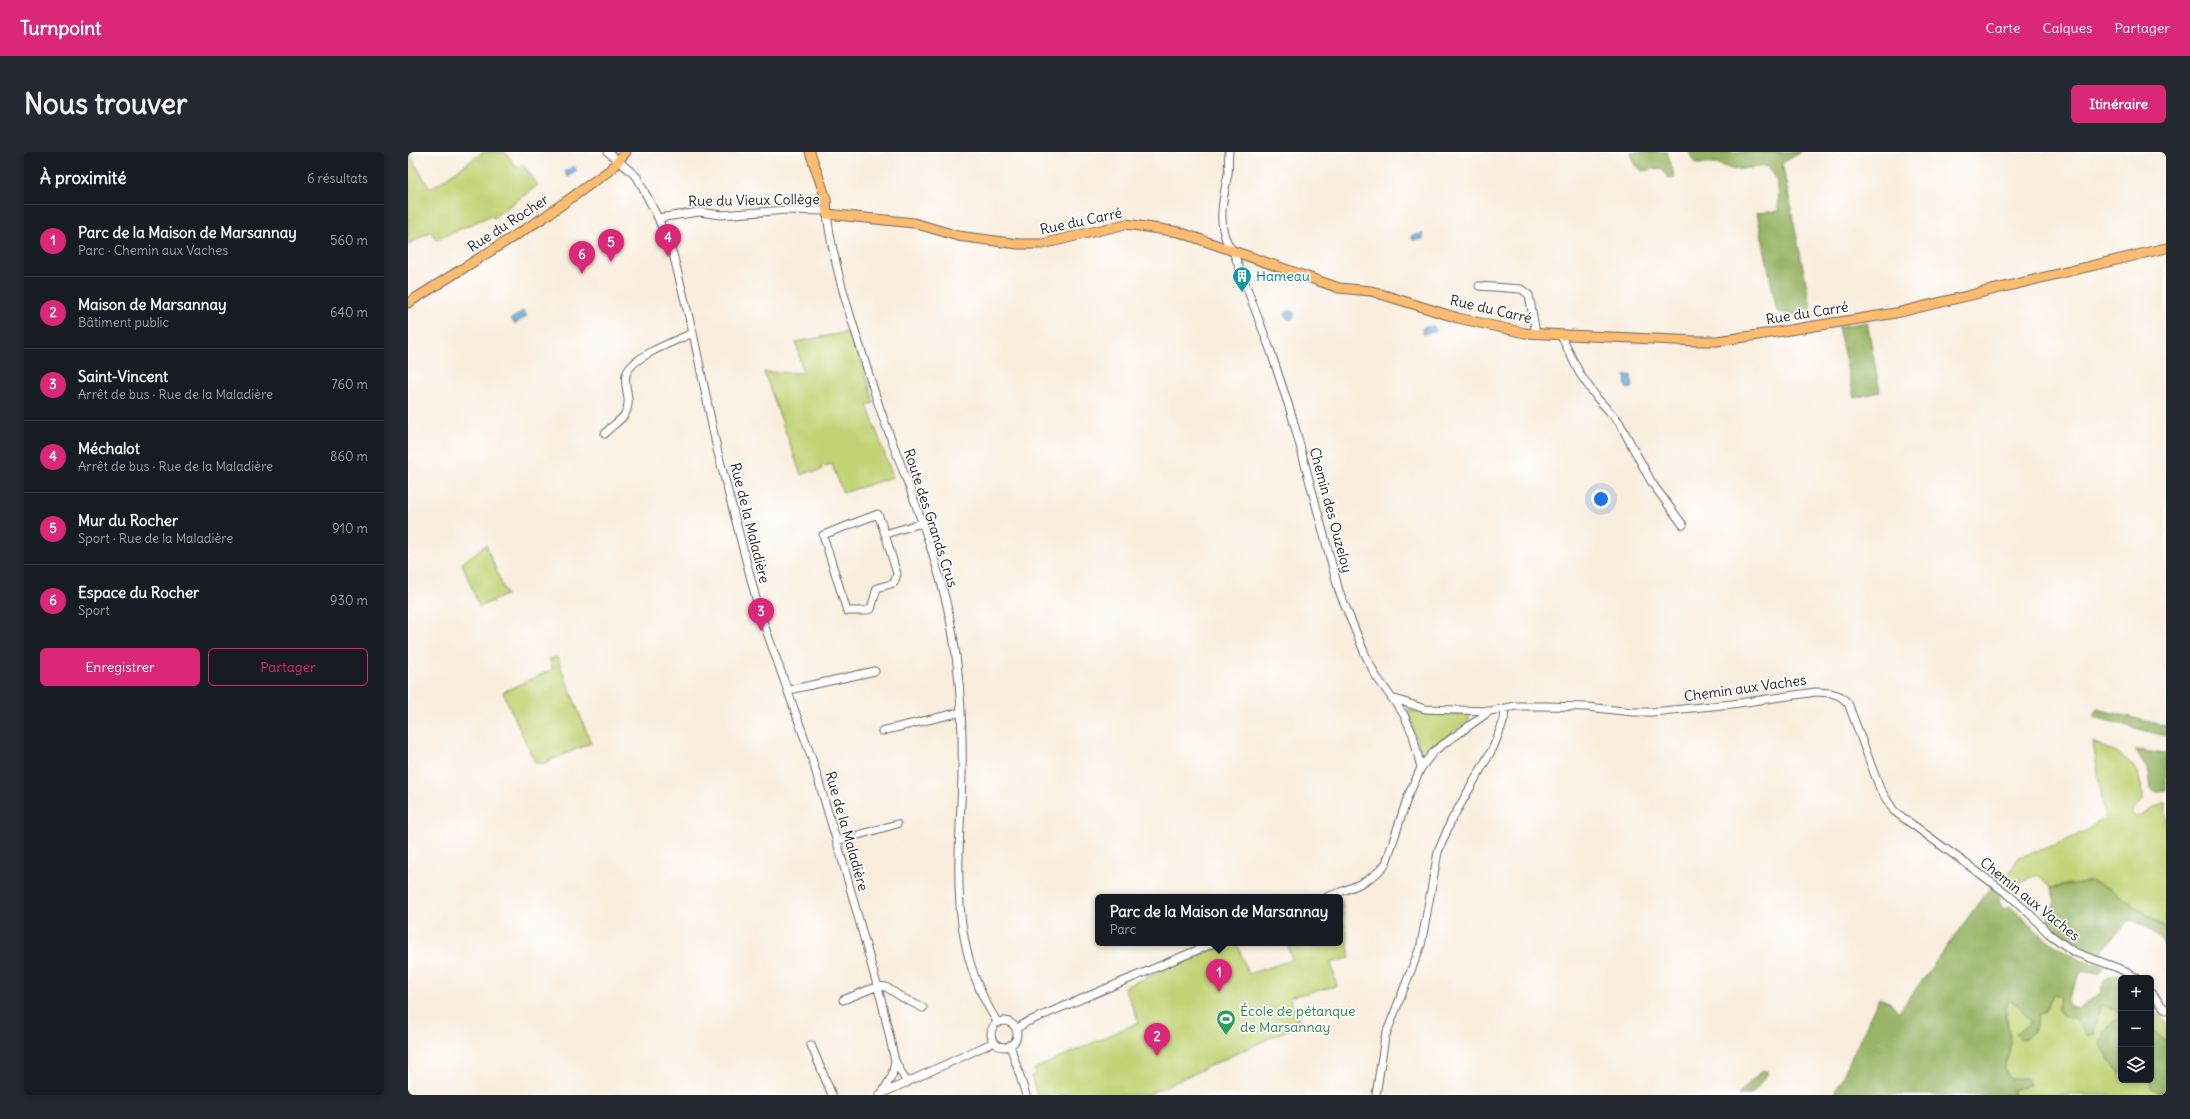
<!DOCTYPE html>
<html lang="fr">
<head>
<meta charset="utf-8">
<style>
  :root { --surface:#171b24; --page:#242831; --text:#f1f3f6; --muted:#9ea1a6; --line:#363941; --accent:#db2777 }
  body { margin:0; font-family:Delius,sans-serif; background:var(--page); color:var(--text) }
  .controls { position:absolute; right:12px; bottom:12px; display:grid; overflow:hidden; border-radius:6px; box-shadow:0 2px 6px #0003 }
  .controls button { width:36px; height:36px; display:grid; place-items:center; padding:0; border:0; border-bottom:1px solid var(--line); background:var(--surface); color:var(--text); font:20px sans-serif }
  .you { position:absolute; left:1193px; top:347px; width:14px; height:14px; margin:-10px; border:3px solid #fff; border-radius:50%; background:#1a73e8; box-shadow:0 0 0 6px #1a73e833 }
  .badge { display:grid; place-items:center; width:26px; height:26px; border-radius:50%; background:var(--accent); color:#fff; font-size:13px; font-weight:700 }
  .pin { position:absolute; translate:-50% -33px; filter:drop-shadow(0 1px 2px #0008) }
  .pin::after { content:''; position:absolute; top:21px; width:14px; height:12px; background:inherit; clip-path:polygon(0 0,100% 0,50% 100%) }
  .popup { position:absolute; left:687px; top:742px; width:248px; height:52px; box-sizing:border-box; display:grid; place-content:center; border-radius:6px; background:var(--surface); filter:drop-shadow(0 1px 3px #0005); font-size:13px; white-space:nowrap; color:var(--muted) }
  .popup b { font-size:15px; color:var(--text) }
  .popup::after { content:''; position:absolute; left:50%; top:100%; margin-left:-8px; border:8px solid transparent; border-top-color:var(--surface) }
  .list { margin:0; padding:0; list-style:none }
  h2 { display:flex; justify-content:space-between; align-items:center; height:52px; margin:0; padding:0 16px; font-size:17px }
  h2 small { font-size:13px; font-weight:400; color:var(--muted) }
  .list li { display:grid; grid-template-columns:26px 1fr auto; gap:12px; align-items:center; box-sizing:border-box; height:72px; padding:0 16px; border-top:1px solid var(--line) }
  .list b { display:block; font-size:15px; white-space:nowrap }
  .list p { margin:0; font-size:13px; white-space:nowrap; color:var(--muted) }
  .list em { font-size:13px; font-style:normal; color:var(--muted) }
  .actions { display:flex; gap:8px; padding:12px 16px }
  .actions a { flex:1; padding:9px 0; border:1px solid var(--accent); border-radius:6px; text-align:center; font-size:14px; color:var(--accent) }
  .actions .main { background:var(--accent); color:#fff }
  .icon { flex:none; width:22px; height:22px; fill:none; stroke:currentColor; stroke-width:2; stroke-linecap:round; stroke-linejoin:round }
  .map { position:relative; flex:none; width:1758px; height:943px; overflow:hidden; border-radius:6px }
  header { display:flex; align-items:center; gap:24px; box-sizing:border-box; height:56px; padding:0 20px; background:var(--accent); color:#fff }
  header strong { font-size:19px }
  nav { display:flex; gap:22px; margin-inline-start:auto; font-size:14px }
  .intro { display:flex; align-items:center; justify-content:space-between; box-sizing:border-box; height:96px; padding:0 24px }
  h1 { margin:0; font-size:28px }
  .button { padding:10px 18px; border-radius:6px; background:var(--accent); color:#fff; font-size:14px; font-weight:700 }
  main { display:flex; gap:24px; padding:0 24px }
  aside { flex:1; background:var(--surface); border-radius:6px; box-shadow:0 2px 6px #0003 }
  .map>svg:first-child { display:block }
  .green { fill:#c2d376; stroke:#6f7849 }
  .forest { fill:#99b567; stroke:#5a6842 }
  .water { fill:#63a9d9; stroke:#40627a }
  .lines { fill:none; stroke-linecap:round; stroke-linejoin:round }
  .minor-casing { stroke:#696560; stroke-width:9 }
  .major-casing { stroke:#696560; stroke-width:11 }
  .minor { stroke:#fff; stroke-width:7 }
  .major { stroke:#fdbc6f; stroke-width:9 }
  .labels { text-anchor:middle; stroke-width:3.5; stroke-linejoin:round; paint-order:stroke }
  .street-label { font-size:14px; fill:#1c1c1c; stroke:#fff }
  .culture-label { font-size:14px; fill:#0d838f; stroke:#fff; text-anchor:start }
  .leisure-label { font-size:14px; fill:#27864d; stroke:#fff; text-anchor:start }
</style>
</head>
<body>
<header>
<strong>Turnpoint</strong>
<nav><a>Carte</a><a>Calques</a><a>Partager</a></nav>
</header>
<div class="intro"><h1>Nous trouver</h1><a class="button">Itinéraire</a></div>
<main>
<aside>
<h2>À proximité<small>6 résultats</small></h2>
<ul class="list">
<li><span class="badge">1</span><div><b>Parc de la Maison de Marsannay</b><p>Parc · Chemin aux Vaches</p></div><em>560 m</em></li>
<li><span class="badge">2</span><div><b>Maison de Marsannay</b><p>Bâtiment public</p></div><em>640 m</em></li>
<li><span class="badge">3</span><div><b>Saint-Vincent</b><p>Arrêt de bus · Rue de la Maladière</p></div><em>760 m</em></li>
<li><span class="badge">4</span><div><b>Méchalot</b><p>Arrêt de bus · Rue de la Maladière</p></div><em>860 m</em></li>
<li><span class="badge">5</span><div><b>Mur du Rocher</b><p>Sport · Rue de la Maladière</p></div><em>910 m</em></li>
<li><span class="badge">6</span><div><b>Espace du Rocher</b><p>Sport</p></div><em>930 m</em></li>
</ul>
<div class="actions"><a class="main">Enregistrer</a><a>Partager</a></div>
</aside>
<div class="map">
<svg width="1758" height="943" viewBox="0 0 1758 943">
  <rect width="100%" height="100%" fill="#fff"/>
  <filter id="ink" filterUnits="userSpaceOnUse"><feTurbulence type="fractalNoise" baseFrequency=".025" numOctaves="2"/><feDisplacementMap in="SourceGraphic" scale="8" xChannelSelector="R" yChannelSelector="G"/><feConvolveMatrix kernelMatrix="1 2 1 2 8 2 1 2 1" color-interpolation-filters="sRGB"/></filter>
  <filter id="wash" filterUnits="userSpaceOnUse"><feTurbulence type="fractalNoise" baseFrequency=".012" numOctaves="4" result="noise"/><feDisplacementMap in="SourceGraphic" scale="16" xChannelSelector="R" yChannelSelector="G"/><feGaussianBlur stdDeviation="0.9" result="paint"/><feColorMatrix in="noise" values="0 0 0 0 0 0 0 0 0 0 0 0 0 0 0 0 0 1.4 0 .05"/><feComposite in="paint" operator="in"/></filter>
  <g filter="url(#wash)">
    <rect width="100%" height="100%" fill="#f9eddd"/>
    <path class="green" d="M0,0L22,37L76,0H97L109,16L115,12L130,33L85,66L84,63L28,88L23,79L0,93Z
      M444,179L466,251L459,253L485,325L435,341L424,312L413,315V318L407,320L404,319L393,323L356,220L395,221L388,190Z
      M78,393L98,443L71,455L54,411Z
      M149,505L183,591L136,611H127L95,540L145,517L141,507Z
      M999,558L1022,562L1062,561L1061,568L1014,604Z
      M1685,590C1716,605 1734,609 1734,648L1723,661L1728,665L1758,650V776L1739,763L1662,732L1643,736L1629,722L1602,736L1596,730L1611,705C1642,695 1672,686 1697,665Z
      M933,746L942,806L923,811L929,834L881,845L892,872L739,943H629L623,924L628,922L626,917L731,870L716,835L821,791H829L840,822L884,808L879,791H932Z
      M1646,842L1653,847L1649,857L1654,863L1667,866L1686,882L1692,854H1698L1713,861V869H1705L1698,878L1693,893L1702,910L1713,922V928H1742L1750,939L1758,938V943H1606L1602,926L1596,917L1603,891L1597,856L1601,848C1613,853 1622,866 1626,879L1631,862L1636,861Z
      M1743,855L1758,871V889L1743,878Z"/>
    <path class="forest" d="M1223,0H1259L1267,26H1261L1252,16L1234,19L1226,11Z
      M1281,0H1393L1374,11L1405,166L1369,160L1349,61L1370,59C1371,41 1372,28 1359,14L1326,18L1310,12H1287Z
      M1459,170L1472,240L1446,246L1430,175Z
      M1689,557L1758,574V584L1686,565Z
      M1727,598L1758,602V638L1748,641L1743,637L1741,620Z
      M1683,729L1703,737L1758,776V796C1749,782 1737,771 1721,768L1688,806C1669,797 1653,786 1638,770L1647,750L1643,736Z
      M1583,734L1592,744L1591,750L1596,757L1602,754L1640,789L1672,808L1696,814L1690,822L1673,819L1659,849L1663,855L1671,857L1692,841L1697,827C1706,823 1713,820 1722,826H1713V861L1698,854H1692L1686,882L1679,884L1667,866L1654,863L1649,857L1653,847L1646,842L1636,861L1631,862C1627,874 1626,886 1612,887L1608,882L1623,870L1609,852L1601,848L1597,857L1603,891L1596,917L1602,926H1619L1622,933L1604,938L1606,943H1426L1471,846L1483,851L1491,860Z
      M1710,868L1713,869V922L1702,910L1693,893C1696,882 1698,871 1710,868Z
      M1743,878L1758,889V938L1750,939L1743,936L1742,928H1723H1743Z
      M1354,918L1361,920L1343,943H1330Z"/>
    <path class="water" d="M166,14L169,19L160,25L157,20Z
      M1015,82V87L1005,88L1003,86L1004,83Z
      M877.5 163a4.5 4.5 0 1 1 9 0a4.5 4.5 0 1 1-9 0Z
      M115,159L119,164L107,172L103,167Z
      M1025,174L1028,177L1027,180L1015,182L1014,176Z
      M1223,223L1225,235L1221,237L1218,236L1217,224Z"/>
  </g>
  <g filter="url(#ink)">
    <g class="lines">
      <g class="minor-casing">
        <path id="minor" d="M200,0L229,25L250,66L265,102L285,181L309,297L351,458L404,607L434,707L474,851L487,909L499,931
          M821,0C820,7 821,14 820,22C815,46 807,78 825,99L863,200L884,264L931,439L957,502L968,524L996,563L1005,583L1013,616
          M419,62C424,104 436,145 449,185C458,212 466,241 476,268C501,335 529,402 543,472C552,521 555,573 554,622C552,710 538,792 590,871
          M250,66L291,60L313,63L379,58L419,59
          M1071,134L1113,137L1121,143L1128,181
          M1153,184L1172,222L1189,246L1211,270L1244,331L1275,373
          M197,282C202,274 212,270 217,262C225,247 215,236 218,223C222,205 269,188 285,181
          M477,382L489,422L486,431L469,436L463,457L455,459H439L415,383L470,362L477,382L514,371
          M381,538L467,519
          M984,546L1017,557L1082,559
          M474,579L553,560
          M429,689L489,672
          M919,745C940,737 965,730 978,711L1000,644L1013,616L1026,599L1082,559L1108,554H1135L1179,555L1225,560H1244L1324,552L1408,540L1423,541L1432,544L1440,551L1472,637L1486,659L1601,743L1625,765L1640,781L1655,792L1666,800L1710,816L1729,826
          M1743,841L1758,858
          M435,848L470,834L478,835L495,846L515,856
          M583 882a13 13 0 1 1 26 0a13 13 0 1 1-26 0Z
          M608,877L619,870L806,791
          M403,893L424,943
          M602,893L618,943
          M474,941L484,924L487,909
          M471,943L586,890
          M968,943L977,885L1013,793L1030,700L1043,669L1085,596L1096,568L1097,556"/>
      </g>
      <g class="major-casing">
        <path id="major" d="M402,0L418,47L419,62L506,71L550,84L610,92H634L718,72L771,80L931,136L963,139L1050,166L1117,181L1289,189H1309L1350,183L1488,161L1758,96
          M0,151L135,66L202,18L218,0"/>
      </g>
      <use href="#minor" class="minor"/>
      <use href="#major" class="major"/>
    </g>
  </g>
  <defs>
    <g id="building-pin" transform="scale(1)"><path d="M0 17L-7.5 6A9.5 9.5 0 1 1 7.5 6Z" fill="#0f9aa8" stroke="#fff"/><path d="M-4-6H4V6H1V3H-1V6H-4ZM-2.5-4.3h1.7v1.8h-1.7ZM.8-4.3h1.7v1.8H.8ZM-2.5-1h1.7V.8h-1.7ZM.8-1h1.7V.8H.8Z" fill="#fff"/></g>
    <g id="stadium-pin" transform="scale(1)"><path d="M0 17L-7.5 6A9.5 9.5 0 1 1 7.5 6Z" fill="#2e9e5b" stroke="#fff"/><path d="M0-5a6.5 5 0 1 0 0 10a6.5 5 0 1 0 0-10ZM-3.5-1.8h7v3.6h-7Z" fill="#fff"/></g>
  </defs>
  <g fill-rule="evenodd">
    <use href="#building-pin" x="834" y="124"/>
    <use href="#stadium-pin" x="818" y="867"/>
  </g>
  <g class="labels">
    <g class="street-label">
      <text transform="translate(346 48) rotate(-1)" y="5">Rue du Vieux Collège</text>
      <text transform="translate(673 69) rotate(-12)" y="5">Rue du Carré</text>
      <text transform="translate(100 71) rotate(-33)" y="5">Rue du Rocher</text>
      <text transform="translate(1083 157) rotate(13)" y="5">Rue du Carré</text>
      <text transform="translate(1399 161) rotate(-9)" y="5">Rue du Carré</text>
      <text transform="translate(923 358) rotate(75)" y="5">Chemin des Ouzeloy</text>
      <text transform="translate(523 366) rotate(72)" y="5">Route des Grands Crus</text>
      <text transform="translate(342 371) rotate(76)" y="5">Rue de la Maladière</text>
      <text transform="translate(1337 536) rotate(-8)" y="5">Chemin aux Vaches</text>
      <text transform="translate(439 679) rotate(74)" y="5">Rue de la Maladière</text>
      <text transform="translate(1622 747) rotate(39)" y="5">Chemin aux Vaches</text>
    </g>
    <g class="culture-label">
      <text x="848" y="129">Hameau</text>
    </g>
    <g class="leisure-label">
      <text x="832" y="864">École de pétanque<tspan x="832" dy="16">de Marsannay</tspan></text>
    </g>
  </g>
</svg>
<div class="controls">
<button>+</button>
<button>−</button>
<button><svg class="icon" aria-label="layers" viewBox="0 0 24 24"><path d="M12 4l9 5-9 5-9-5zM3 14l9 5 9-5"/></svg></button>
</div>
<div class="you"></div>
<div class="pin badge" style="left:811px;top:840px">1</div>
<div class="popup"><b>Parc de la Maison de Marsannay</b>Parc</div>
<div class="pin badge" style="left:749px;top:904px">2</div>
<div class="pin badge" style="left:353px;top:479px">3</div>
<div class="pin badge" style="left:260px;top:105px">4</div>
<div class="pin badge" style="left:203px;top:110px">5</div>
<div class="pin badge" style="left:174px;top:122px">6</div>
</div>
</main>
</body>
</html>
